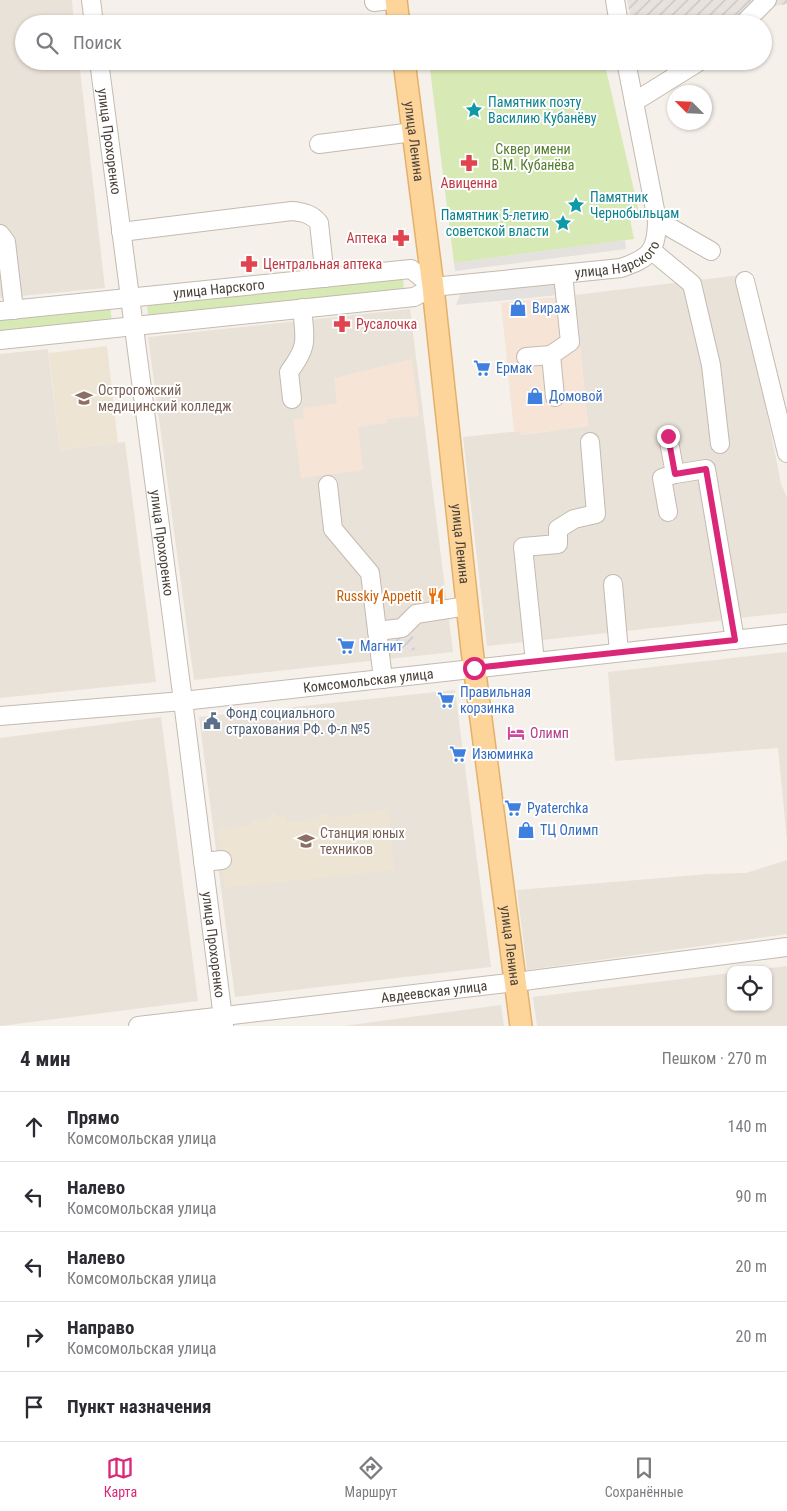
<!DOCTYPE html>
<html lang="ru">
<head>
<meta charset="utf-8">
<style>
  :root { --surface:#fff; --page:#f2f2f3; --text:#2b2b33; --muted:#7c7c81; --line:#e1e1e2; --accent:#db2777 }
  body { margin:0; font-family:"Roboto Condensed",sans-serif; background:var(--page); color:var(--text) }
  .controls { position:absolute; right:15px; bottom:15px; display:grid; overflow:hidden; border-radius:10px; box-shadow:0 1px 4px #0004 }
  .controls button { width:45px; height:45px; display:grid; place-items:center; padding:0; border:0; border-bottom:1px solid var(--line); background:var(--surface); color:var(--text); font:25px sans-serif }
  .compass { position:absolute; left:667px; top:85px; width:45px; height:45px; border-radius:50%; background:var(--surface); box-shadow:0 1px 4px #0004; rotate:294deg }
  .stop { position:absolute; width:15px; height:15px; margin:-11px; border:4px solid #db2777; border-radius:50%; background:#fff }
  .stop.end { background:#db2777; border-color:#fff; box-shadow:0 1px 5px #0008 }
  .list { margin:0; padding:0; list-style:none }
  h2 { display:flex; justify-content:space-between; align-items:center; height:65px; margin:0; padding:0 20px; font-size:21px }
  h2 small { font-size:16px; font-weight:400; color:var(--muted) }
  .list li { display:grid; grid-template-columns:32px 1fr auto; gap:15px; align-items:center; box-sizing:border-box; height:70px; padding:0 20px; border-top:1px solid var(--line) }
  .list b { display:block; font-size:19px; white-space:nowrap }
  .list p { margin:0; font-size:16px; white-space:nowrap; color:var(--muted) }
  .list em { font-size:16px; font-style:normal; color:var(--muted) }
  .icon { flex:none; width:28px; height:28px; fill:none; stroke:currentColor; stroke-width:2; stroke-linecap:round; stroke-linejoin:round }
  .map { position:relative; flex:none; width:787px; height:1026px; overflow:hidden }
  .search { position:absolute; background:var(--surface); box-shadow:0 1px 4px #0004; left:15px; right:15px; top:15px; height:55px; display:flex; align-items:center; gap:12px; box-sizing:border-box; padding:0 18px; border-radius:28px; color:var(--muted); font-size:19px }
  .sheet { height:415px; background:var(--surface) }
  nav { display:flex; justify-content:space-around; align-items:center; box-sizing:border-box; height:70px; border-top:1px solid var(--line); background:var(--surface); font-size:14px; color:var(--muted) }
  nav a { display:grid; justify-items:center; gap:2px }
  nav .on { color:var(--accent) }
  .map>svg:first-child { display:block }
  .residential { fill:#e9e2d8 }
  .commercial { fill:#f6e5d6 }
  .industrial { fill:url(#industrial-furrows) }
  .education { fill:#eee4d4 }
  .green { fill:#d7e9b4 }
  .parking { fill:#e4e1df }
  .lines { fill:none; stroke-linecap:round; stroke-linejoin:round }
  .minor-casing { stroke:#c4bab0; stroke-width:20 }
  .major-casing { stroke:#e4b06a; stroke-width:24 }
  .minor { stroke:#fff; stroke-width:18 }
  .major { stroke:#fdd59b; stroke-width:21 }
  .route { stroke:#db2777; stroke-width:6 }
  .labels { text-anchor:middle; stroke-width:4; stroke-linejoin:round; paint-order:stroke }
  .culture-label { font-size:14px; fill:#0d838f; stroke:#fff; text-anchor:start }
  .street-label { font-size:14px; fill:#494038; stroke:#fff }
  .park-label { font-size:14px; fill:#537c2b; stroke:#fff }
  .health-label { font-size:14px; fill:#be3a42; stroke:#fff; text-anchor:start }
  .shop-label { font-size:14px; fill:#366cbe; stroke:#fff; text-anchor:start }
  .education-label { font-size:14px; fill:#785e54; stroke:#fff; text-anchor:start }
  .food-label { font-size:14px; fill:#c56008; stroke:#fff; text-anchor:end }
  .service-label { font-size:14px; fill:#4e5e75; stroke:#fff; text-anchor:start }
  .hotel-label { font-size:14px; fill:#b23c85; stroke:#fff; text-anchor:start }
</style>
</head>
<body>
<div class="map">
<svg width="787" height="1026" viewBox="0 0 787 1026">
  <defs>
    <pattern id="industrial-furrows" width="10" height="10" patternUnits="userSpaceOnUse" patternTransform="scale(1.25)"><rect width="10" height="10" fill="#e8e2df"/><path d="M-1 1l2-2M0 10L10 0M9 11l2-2" fill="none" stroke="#c8c3c0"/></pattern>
  </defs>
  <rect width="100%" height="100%" fill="#f5f0ea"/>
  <path class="residential" d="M0,0H72L74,24H24V61H79L105,288L0,298Z
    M740,275L781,484L787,497V613L738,618L711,464L683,468L676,431L659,434L664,473L666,481L702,475L727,620L487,646L463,437L520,431L521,435L588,426L575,295Z
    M410,309L453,652L194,680L148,337Z
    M48,349L60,450L125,442L156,682L0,698V354Z
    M787,652V841L778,748L615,761L608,672Z
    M455,690L491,967L235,997L199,717Z
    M161,717L198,1001L0,1026V738Z
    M787,860V934L527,970L517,890L709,874L746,873Z
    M787,966V1026H537L533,997L731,973V1007H768V970H754Z
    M501,1005L504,1026H343Z"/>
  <path class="commercial" d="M575,295L588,426L521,435L520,431H514L501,303Z
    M412,359L419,416L387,419V423L358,427L363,470L301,478L293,419L304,418L303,408L337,403L334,378Z"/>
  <path class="industrial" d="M627,0H787V4L774,6L755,24H632Z
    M413,636L415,650L394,652L393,638Z"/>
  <path class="education" d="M107,346L118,443L60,450L49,353Z
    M388,809L394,870L225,888L218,829L252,825V821L270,819V813H275L276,817L285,816L286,822L296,821V823L319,819V815L329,814L330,818Z"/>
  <path class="green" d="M429,61H604L640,216L630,219L634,239L454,263Z
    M403,278L404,291L148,316L147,302Z
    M110,304L112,323L0,336V316Z"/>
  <path class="parking" d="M625,240L626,249L455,271L454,263Z
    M557,283L558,295L456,305L461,293Z"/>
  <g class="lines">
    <g class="minor-casing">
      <g id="minor">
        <path d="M91,0L94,24"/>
        <path d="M615,0L619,24"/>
        <path d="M374,2L390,0"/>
        <path d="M743,24L767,0"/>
        <path id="s1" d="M99,61L183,701L224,1026"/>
        <path d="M634,102L700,61"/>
        <path d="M319,144L413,132"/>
        <path d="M657,220L711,251"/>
        <path d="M121,232L292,211C303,212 312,214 319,223L325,278"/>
        <path d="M0,234L6,242L14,310"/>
        <path d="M651,250L692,284L711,365L720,444"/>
        <path d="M745,281L787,453"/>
        <path id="s2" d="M0,311L411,269L433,287"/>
        <path id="s3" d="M0,340L414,297L433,287L621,268C650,258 657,251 657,220L626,61"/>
        <path d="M526,357L551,355"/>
        <path d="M555,397L551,355L570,342L563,274"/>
        <path d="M292,399L289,372C309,345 305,340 302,308"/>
        <path d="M668,436L675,474L706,469L735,640"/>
        <path d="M328,485L333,529L370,573L383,679"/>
        <path d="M668,512L662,478L675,474"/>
        <path d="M613,584L619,652"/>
        <path d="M377,631L402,628L416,614L467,606"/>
        <path d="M535,662L523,547L558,544V529L574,519L596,514L590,442"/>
        <path id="s4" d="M0,716L183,701L787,634"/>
        <path d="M203,862L222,860"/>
        <path id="s5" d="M138,1026L516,982L787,947"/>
      </g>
    </g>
    <g class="major-casing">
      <g id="major">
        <path d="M396,0L399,24"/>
        <path id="s6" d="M404,61L433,287L472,650L521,1026"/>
      </g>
    </g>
    <use href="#minor" class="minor"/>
    <use href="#major" class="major"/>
  </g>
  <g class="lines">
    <path class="route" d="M474,668L735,640L706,469L675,474L668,436"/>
  </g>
  <defs>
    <g id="sight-bare" transform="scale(1.35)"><path d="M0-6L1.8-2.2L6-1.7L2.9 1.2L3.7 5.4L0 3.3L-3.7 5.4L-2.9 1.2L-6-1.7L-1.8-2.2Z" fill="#0f9aa8" stroke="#fff" stroke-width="2.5" paint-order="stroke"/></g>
    <g id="pharmacy-bare" transform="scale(1.35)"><path d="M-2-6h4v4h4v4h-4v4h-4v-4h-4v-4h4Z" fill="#e0444e" stroke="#fff" stroke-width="2.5" paint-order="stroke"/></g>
    <g id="shop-bare" transform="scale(1.35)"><path d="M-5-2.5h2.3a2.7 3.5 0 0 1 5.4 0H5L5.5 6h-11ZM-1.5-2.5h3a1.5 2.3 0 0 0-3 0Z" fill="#3f7fe0" stroke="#fff" stroke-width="2.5" paint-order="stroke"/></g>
    <g id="supermarket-bare" transform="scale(1.35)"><path d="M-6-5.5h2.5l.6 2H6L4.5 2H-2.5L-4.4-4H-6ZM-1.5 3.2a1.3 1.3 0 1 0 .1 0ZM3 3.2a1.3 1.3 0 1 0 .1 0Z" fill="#3f7fe0" stroke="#fff" stroke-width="2.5" paint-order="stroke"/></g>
    <g id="university-bare" transform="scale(1.35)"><path d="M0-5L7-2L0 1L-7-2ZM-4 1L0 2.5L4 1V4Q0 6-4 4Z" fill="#8d6e63" stroke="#fff" stroke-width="2.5" paint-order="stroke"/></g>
    <g id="restaurant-bare" transform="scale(1.35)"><path d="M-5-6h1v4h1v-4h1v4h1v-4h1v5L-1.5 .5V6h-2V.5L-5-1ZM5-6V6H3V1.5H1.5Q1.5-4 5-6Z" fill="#e8710a" stroke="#fff" stroke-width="2.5" paint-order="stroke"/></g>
    <g id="civic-bare" transform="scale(1.35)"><path d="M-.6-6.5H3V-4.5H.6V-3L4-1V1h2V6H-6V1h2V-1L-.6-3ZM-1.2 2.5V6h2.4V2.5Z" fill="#5c6f8a" stroke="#fff" stroke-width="2.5" paint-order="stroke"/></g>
    <g id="hotel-bare" transform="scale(1.35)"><path d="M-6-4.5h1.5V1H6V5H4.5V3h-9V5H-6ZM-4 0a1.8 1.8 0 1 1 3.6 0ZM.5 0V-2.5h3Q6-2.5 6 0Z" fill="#d1479c" stroke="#fff" stroke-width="2.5" paint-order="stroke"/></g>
    <g id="school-bare" transform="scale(1.35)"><path d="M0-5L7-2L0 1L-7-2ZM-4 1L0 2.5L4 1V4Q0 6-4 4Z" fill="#8d6e63" stroke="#fff" stroke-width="2.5" paint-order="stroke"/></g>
  </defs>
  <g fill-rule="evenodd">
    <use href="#sight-bare" x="474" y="110"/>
    <use href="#pharmacy-bare" x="469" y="163"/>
    <use href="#sight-bare" x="576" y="205"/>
    <use href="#sight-bare" x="563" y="223"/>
    <use href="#pharmacy-bare" x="401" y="238"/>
    <use href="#pharmacy-bare" x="249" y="264"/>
    <use href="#shop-bare" x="518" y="308"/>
    <use href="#pharmacy-bare" x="342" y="324"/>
    <use href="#supermarket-bare" x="482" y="368"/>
    <use href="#shop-bare" x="535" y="396"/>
    <use href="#university-bare" x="84" y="398"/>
    <use href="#restaurant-bare" x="436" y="596"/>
    <use href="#supermarket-bare" x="346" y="646"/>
    <use href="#supermarket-bare" x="446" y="700"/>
    <use href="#civic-bare" x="212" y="721"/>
    <use href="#hotel-bare" x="516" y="733"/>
    <use href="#supermarket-bare" x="458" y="754"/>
    <use href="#supermarket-bare" x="513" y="808"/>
    <use href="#shop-bare" x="526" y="830"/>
    <use href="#school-bare" x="306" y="841"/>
  </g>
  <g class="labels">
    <g class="culture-label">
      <text x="488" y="107">Памятник поэту<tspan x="488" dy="16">Василию Кубанёву</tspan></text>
      <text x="590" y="202">Памятник<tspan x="590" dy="16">Чернобыльцам</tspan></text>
      <text x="549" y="220" text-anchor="end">Памятник 5-летию<tspan x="549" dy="16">советской власти</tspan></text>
    </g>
    <g class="street-label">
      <text dy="5" stroke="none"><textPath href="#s1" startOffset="81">улица Прохоренко</textPath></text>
      <text dy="5" stroke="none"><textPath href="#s6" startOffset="81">улица Ленина</textPath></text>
      <text dy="5" stroke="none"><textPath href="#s3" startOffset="626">улица Нарского</textPath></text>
      <text dy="5" stroke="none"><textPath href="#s2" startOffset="220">улица Нарского</textPath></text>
      <text dy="5" stroke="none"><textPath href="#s1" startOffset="486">улица Прохоренко</textPath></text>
      <text dy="5" stroke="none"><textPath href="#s6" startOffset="486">улица Ленина</textPath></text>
      <text dy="5" stroke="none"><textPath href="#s4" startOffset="370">Комсомольская улица</textPath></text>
      <text dy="5" stroke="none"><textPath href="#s1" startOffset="891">улица Прохоренко</textPath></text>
      <text dy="5" stroke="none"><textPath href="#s6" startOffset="891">улица Ленина</textPath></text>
      <text dy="5" stroke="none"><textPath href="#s5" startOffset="298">Авдеевская улица</textPath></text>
    </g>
    <g class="park-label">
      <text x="533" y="154">Сквер имени<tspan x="533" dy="16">В.М. Кубанёва</tspan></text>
    </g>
    <g class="health-label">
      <text x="469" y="188" text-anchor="middle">Авиценна</text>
      <text x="387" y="243" text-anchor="end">Аптека</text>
      <text x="263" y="269">Центральная аптека</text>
      <text x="356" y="329">Русалочка</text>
    </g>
    <g class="shop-label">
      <text x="532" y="313">Вираж</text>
      <text x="496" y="373">Ермак</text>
      <text x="549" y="401">Домовой</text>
      <text x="360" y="651">Магнит</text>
      <text x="460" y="697">Правильная<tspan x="460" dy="16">корзинка</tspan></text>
      <text x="472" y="759">Изюминка</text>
      <text x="527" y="813">Pyaterchka</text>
      <text x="540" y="835">ТЦ Олимп</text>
    </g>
    <g class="education-label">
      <text x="98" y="395">Острогожский<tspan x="98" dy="16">медицинский колледж</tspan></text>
      <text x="320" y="838">Станция юных<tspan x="320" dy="16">техников</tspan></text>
    </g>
    <g class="food-label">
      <text x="422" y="601">Russkiy Appetit</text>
    </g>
    <g class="service-label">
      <text x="226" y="718">Фонд социального<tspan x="226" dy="16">страхования РФ. Ф-л №5</tspan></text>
    </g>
    <g class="hotel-label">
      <text x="530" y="738">Олимп</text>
    </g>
  </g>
</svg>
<div class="controls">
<button><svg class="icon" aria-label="locate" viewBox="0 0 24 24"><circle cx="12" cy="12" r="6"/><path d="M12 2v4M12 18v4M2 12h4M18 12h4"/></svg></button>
</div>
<svg class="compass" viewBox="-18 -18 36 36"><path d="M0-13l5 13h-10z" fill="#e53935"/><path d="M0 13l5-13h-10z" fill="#7c7c81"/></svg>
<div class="stop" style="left:474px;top:668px"></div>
<div class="stop end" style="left:668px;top:436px"></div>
<div class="search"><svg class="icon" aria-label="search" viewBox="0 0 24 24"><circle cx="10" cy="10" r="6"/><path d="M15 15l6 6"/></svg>Поиск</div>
</div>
<section class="sheet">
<h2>4 мин<small>Пешком · 270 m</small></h2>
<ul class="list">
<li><svg class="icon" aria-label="ahead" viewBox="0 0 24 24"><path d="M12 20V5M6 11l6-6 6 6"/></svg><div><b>Прямо</b><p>Комсомольская улица</p></div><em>140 m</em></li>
<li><svg class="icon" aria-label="left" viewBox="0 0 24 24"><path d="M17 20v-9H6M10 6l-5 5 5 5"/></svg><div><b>Налево</b><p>Комсомольская улица</p></div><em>90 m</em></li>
<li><svg class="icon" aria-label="left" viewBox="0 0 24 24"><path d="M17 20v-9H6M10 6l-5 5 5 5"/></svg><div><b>Налево</b><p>Комсомольская улица</p></div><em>20 m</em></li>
<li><svg class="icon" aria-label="right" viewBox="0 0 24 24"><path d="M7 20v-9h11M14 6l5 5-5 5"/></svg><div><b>Направо</b><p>Комсомольская улица</p></div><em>20 m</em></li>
<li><svg class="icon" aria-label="arrive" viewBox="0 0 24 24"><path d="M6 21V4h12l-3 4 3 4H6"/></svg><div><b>Пункт назначения</b></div></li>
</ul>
</section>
<nav>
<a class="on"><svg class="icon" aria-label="map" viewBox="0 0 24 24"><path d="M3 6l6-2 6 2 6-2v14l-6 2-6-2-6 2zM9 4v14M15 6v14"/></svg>Карта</a>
<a><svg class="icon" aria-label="directions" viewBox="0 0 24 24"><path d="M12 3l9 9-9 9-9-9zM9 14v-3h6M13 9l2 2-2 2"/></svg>Маршрут</a>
<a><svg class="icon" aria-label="saved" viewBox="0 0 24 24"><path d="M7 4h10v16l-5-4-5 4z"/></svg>Сохранённые</a>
</nav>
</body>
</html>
